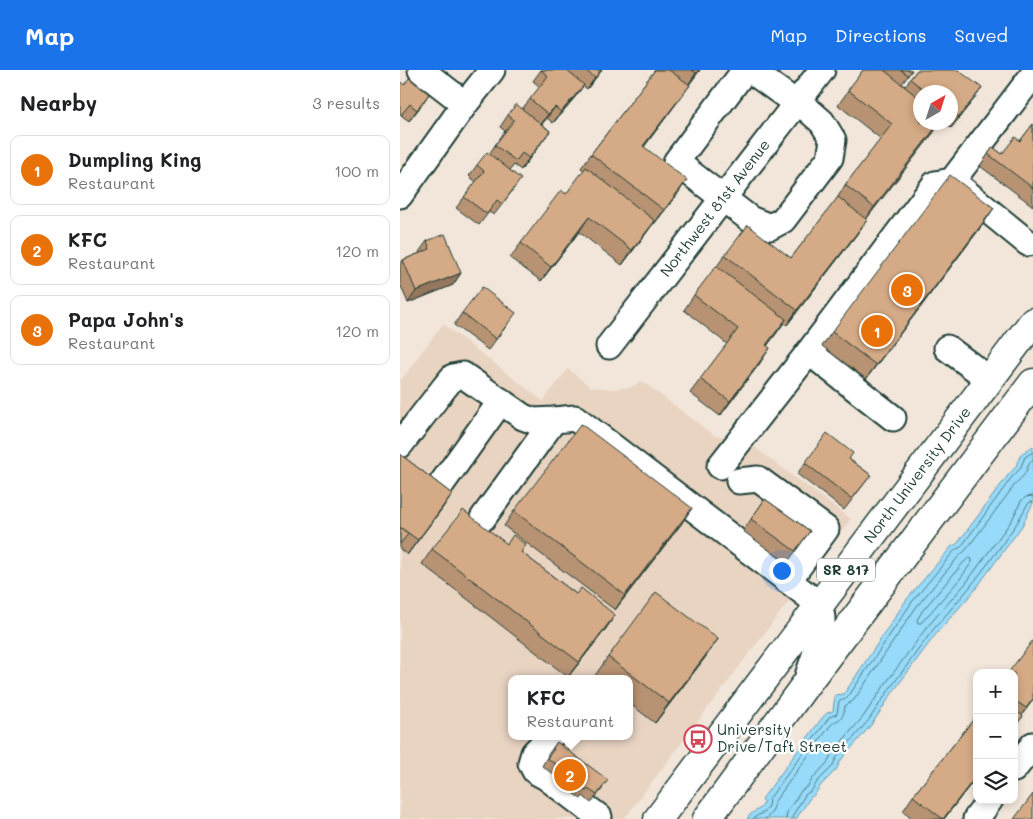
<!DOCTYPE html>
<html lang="en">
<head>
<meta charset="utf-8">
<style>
  :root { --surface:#fff; --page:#f2f2f2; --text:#202124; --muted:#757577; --line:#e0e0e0; --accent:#1a73e8 }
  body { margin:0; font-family:Mali,sans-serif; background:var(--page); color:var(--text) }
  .controls { position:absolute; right:15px; bottom:15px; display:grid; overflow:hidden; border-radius:10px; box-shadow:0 2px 8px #0003 }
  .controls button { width:45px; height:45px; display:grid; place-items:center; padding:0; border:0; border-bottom:1px solid var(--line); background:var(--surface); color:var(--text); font:25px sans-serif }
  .compass { position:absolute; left:513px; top:15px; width:45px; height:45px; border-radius:50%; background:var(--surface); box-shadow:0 2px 8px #0003; rotate:39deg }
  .you { position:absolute; left:381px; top:500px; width:18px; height:18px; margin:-12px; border:4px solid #fff; border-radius:50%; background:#1a73e8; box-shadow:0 0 0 8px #1a73e833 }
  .badge { display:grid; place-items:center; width:32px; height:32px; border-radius:50%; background:var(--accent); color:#fff; font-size:16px; font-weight:700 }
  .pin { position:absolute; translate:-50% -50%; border:2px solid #fff; box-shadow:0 1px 5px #0006 }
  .popup { position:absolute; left:108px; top:605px; width:125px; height:65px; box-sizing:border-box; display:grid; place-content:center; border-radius:10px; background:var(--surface); filter:drop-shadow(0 1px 4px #0005); font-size:16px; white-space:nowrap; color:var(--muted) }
  .popup b { font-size:19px; color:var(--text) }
  .popup::after { content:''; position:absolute; left:50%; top:100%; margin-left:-10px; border:10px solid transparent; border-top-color:var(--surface) }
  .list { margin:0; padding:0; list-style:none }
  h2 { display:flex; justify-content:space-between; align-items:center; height:65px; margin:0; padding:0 20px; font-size:21px }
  h2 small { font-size:16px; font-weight:400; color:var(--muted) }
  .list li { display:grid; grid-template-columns:32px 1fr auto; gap:15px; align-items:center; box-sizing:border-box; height:70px; margin:0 10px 10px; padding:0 10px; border:1px solid var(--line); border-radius:10px }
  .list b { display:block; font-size:19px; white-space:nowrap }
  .list p { margin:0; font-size:16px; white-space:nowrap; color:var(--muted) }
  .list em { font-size:16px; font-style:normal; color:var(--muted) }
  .icon { flex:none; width:28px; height:28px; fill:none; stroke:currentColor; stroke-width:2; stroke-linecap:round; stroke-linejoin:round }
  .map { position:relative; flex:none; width:633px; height:749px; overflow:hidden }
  header { display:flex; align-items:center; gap:30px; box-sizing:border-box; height:70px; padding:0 25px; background:var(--accent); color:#fff }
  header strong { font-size:24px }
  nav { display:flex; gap:28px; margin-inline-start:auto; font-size:18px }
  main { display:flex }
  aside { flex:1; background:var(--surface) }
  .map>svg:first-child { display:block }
  .built { fill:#e9d4c2; fill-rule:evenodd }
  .water { fill:#97daf9; stroke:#679baa }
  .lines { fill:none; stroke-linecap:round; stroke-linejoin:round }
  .shore { stroke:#4f7c83; stroke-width:1 }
  .minor-casing { stroke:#1f3d34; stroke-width:29 }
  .major-casing { stroke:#1f3d34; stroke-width:31 }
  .minor { stroke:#fff; stroke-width:25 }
  .major { stroke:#fff; stroke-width:28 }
  .wall { fill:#b79273; stroke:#1f3d34 }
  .shaded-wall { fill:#95775e; stroke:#1f3d34 }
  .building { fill:#d5aa86; stroke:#1f3d34 }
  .labels { text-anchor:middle; stroke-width:4.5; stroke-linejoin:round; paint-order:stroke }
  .shield { fill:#fff; stroke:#627771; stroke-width:1 }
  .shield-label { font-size:14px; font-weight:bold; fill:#1f3d34 }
  .street-label { font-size:15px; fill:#1f3d34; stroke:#fff }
  .poi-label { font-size:15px; fill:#1f3d34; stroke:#fff; text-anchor:start }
</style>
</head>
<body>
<header>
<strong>Map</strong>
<nav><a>Map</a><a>Directions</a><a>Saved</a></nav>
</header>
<main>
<aside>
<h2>Nearby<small>3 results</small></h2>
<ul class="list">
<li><span class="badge" style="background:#e8710a">1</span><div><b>Dumpling King</b><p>Restaurant</p></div><em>100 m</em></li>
<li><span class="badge" style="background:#e8710a">2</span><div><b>KFC</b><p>Restaurant</p></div><em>120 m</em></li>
<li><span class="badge" style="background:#e8710a">3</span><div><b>Papa John's</b><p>Restaurant</p></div><em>120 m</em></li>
</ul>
</aside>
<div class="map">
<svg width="633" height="749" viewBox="0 0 633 749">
  <rect width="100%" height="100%" fill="#f2e6db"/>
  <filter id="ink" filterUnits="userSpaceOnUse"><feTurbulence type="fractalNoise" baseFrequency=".02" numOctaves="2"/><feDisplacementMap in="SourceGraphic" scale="10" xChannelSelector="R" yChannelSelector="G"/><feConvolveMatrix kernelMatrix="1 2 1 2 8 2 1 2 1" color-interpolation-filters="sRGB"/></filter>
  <g filter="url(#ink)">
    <path class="built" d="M43,254L143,331L168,299L191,317L212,319L231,317L242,311L315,366H327L333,361L451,449L224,749H0V311ZM111,609H229V666H111Z"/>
    <path class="water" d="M633,376V433L622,456L574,521L536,564L495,619L472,654L441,690L436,700L421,715L415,724L410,728L396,749H347C352,740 359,742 364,733L362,729L422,648L427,643L433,641L435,625L444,624L507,529L552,476L557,474L609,404L613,400L616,396L621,384Z"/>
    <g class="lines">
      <path class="shore" d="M569,488L572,489V492L560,509L521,553H518L517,550L523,540L564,492Z
        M353,749C361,741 368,745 369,729L426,652L429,647L437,644L439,631L446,629L448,627L512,532L555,480L561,477L612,407L620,399L625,387L633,382
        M365,749C372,745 374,738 375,731L430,656C439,647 443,652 445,636L454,630L517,536L559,486L566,480L617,412C620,409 623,407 625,403C628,398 628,393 633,389
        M386,749L387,742L401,721L408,716L413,708L427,693L432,683L463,647L486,613L527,557L566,513L612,450L621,431L626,427L633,426
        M392,749L393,745L405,725L412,720L417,712L432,697L437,687L468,651L491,617L532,561L570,517L596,483L617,453L627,435L630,432H633"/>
      <g class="minor-casing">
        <g id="minor">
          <path d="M21,0L65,34"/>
          <path d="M345,0L276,92L350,149L370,157L383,150L430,88L433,70L422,52L398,31"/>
          <path d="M350,0L396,33"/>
          <path d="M0,125L65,34L92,0"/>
          <path d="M628,173L552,111L633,5"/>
          <path id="s1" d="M209,276L422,0"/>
          <path d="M547,278L589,309"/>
          <path d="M493,348L409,282L535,114L552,111"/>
          <path d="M0,375L44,318L53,307L63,305L123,347L134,351L154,350L175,348L420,535L422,548V564L408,606"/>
          <path d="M320,396L409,282"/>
          <path d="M339,411L358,409L426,459L388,511"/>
          <path d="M40,416L101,331"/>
          <path d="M83,448L154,350"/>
          <path d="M151,666L134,683L131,693L135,701L146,707L199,747"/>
          <path d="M614,699L633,675"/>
          <path d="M576,749L590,730"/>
        </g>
      </g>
      <g class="major-casing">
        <g id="major">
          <path id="s2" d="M258,749L633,252"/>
          <path d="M307,749L403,618L633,313"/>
        </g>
      </g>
      <use href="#minor" class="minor"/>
      <use href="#major" class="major"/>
    </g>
    <path class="wall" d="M141,0H202L187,19L183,16L176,26L153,53L147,48L142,54L150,61L121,100L114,95L110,100L113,120L94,145L89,142L79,155L56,138L76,112L69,106L77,95L89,84L105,61L100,57L108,45L122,39L140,17L133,11Z
      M255,0H300L289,15L279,30L244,77L277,125L254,154H253L222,195L179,162L141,211L110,188L121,173L166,124L184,101L181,98L191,84Z
      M463,0H512L502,14L505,16L517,0L574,29L551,58L543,52H550V22H520V52L534,62L466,149L467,150L457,164L387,255L384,253L367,276L360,293L320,346L290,323L327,274L284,240L294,225L317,196L325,185L391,188L436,130L445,115L481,69L438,35Z
      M0,11L21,36L9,51L2,46Z
      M633,54V136L580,96L593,77L602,84L620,71Z
      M584,153L466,309L422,276L432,262Z
      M27,171L61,203L53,215L8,233L0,214V194L3,190L20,183L19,182Z
      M62,243L108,254L88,280L54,255Z
      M0,384L52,424L7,485L0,479Z
      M449,389L471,405L444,440L397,404L405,393Z
      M365,429L410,461L387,493L343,461Z
      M114,441L282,453L215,540L104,456Z
      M107,474L121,482L176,524L215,545L205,560L168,607L22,494L32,479Z
      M318,569L304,589L255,653L229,633V609H196L194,607L208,587Z
      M614,603L633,630L622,645L623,646L614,658Z
      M577,645V706L544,749H513L503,741L513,726Z
      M157,672L203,718L191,733L183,726L181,729L166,718L168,715L142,696L148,686H147Z"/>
    <path class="shaded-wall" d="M201,0H202L187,19L195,8Z
      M299,0H300L286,18L296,3Z
      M184,15L176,26L153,53L161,42Z
      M290,15L279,30L233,91L243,76Z
      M582,18L574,29L551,58L559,47Z
      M29,24L21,36L9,51L17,40Z
      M155,37L147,48L140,56L148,44Z
      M540,52L534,62L464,152L474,137Z
      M150,61L142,72L121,100L129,88Z
      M287,110L277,125L254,154L264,140Z
      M594,138L584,153L466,309L476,295Z
      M189,147L179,162L141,211L151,197Z
      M467,150L457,164L387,255L397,240Z
      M255,151L245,165L222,195L232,180Z
      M61,203L53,215L8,233L16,221Z
      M386,249L376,264L356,290L366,275Z
      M370,278L360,293L320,346L330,331Z
      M52,424L42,439L7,485L18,470Z
      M292,438L282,453L215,540L225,525Z
      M215,545L205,560L168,607L179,592Z
      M318,569L304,589L255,653L269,633Z
      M577,705V706L544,749H543Z"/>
    <path class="building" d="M141,0H166L184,15L161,42L155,37L148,44L130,29L148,6Z
      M185,0H201L195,8Z
      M255,0H269L290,15L243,76L287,110L264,140L191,84Z
      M292,0H299L296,3Z
      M463,0H484L520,29V52H540L474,137L445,115L492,54L448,20Z
      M501,0H512L508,5Z
      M517,0H558L582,18L559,47L550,40V22H527L510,9Z
      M9,8L29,24L17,40L10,34L0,46V11L4,15Z
      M116,34L150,61L129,88L122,83L116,91L95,75L114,50L108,45Z
      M633,54V118L588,84L593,77L602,84L615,67L620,71Z
      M87,82L121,109L102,134L97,130L87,144L64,127L84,101L77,95Z
      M186,97L255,151L232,180L189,147L151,197L121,173L161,120L166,124Z
      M550,105L594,138L476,295L432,262Z
      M438,127L467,150L397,240L325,185L348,155L391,188Z
      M45,164L61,203L16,221L3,190L30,179L27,171Z
      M316,196L386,249L366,275L370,278L330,331L300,309L338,259L294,225Z
      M82,217L116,243L96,269L62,243Z
      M181,354L292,438L225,525L114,441Z
      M427,363L453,383L449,389L471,405L452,429L405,393Z
      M0,384L52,424L18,470L0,457Z
      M365,429L410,461L395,481L351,449Z
      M63,440L107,474L113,465L126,475L121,482L176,524L181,518L215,545L179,592L32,479Z
      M0,459L8,464L0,474Z
      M256,522L318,569L269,633L208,587Z
      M633,570V629L626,638L614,630V603H608Z
      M614,639L623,646L614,657Z
      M577,645V705L543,749L513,726Z
      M157,672L208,710L197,725L188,719L186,721L172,710L174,708L147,688L154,679L153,678Z
      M633,724V749H614Z"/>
  </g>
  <defs>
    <g id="bus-ring" transform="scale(1.4375)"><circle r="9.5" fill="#fff" stroke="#d1495b" stroke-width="1.5"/><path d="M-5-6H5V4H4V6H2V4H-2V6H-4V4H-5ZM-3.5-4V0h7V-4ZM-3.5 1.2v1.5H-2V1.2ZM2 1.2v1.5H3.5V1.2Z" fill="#d1495b"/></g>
  </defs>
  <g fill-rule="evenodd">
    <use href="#bus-ring" x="298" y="669"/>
  </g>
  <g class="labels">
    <rect class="shield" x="417" y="488.5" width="58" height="23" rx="4"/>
    <g class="shield-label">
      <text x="446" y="505">SR 817</text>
    </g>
    <g class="street-label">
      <text dy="5" stroke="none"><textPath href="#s1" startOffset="174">Northwest 81st Avenue</textPath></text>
      <text dy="5" stroke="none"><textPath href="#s2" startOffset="431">North University Drive</textPath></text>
    </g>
    <g class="poi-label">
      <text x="317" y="665">University<tspan x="317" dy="17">Drive/Taft Street</tspan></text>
    </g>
  </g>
</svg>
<div class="controls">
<button>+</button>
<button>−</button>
<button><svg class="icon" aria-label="layers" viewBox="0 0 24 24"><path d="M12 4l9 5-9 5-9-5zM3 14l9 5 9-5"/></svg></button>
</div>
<svg class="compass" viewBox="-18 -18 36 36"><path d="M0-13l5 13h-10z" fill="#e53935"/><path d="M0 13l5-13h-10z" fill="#757577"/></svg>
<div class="you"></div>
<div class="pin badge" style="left:477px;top:261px;background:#e8710a">1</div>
<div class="pin badge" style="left:170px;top:705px;background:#e8710a">2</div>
<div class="popup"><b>KFC</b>Restaurant</div>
<div class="pin badge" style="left:507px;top:220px;background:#e8710a">3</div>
</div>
</main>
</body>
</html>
